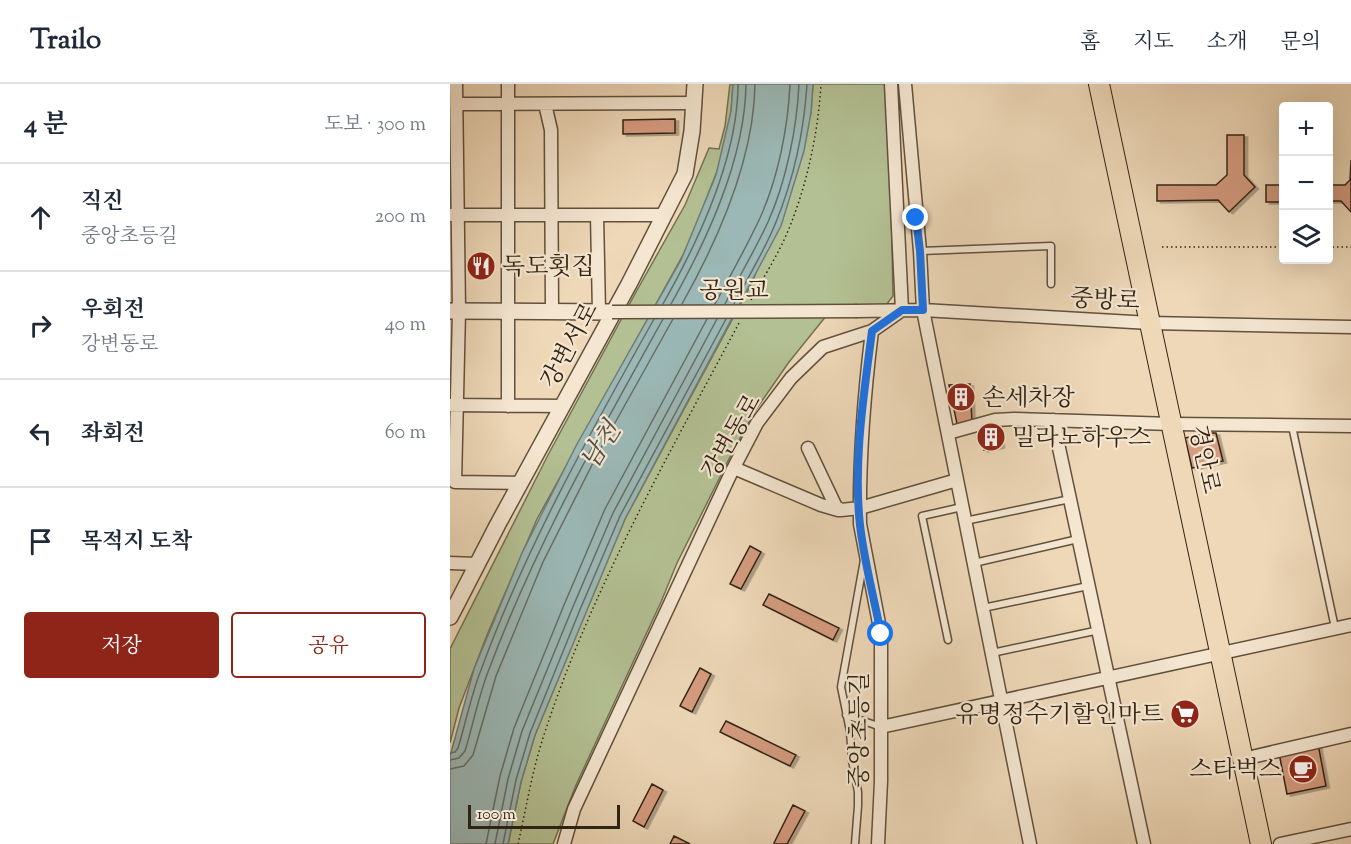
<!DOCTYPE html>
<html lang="ko">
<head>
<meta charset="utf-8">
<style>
  :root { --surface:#fff; --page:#f2f2f3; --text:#1f2937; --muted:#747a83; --line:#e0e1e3; --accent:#8f2418 }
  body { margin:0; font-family:"Sorts Mill Goudy","Noto Serif KR",serif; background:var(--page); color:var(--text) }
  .controls { position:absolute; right:18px; top:18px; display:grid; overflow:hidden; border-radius:6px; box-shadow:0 6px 24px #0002 }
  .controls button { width:54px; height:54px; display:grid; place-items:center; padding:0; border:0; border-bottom:2px solid var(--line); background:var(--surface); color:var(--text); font:30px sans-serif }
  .scale { position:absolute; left:18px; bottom:15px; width:152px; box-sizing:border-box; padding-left:6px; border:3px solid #322413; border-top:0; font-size:16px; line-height:21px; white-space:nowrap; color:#322413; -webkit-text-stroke:4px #f4e6d1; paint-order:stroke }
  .stop { position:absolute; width:18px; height:18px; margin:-14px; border:4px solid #1a73e8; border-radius:50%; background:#fff }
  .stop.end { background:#1a73e8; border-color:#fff; box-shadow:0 2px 6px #0008 }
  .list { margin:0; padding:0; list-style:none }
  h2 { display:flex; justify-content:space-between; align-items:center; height:78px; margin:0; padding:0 24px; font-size:26px }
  h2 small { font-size:20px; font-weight:400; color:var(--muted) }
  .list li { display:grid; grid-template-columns:39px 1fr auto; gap:18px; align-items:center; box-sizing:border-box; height:108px; padding:0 24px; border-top:2px solid var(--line) }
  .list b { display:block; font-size:22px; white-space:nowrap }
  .list p { margin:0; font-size:20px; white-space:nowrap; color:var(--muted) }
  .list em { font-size:20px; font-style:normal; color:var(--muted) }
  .actions { display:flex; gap:12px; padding:18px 24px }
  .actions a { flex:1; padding:14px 0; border:2px solid var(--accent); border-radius:6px; text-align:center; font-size:21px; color:var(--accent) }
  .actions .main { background:var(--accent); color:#fff }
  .icon { flex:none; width:33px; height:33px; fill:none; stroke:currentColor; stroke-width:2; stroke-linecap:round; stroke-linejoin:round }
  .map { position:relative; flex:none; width:901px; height:760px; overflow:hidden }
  header { display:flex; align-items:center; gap:36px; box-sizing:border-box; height:84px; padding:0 30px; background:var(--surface); border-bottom:2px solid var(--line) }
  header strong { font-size:28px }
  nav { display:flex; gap:33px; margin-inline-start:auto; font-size:21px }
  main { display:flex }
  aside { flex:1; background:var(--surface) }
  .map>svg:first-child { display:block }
  .green { fill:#b3c093; stroke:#727253; stroke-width:1.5 }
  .water { fill:#9bb8b6; stroke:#717d75; stroke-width:1.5 }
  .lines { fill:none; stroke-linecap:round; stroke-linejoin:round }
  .shore { stroke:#666e64; stroke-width:1.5 }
  .building { fill:#d69c80; stroke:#322413; stroke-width:1.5; filter:url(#shadow) }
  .service-casing { stroke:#61513c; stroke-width:9 }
  .minor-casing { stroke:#61513c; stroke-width:15 }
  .tertiary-casing { stroke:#61513c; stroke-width:18 }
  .primary-casing { stroke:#322413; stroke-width:22 }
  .path { stroke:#322413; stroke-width:1.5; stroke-dasharray:1.5 3; stroke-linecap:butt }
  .service { stroke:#f4e6d1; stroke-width:6 }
  .minor { stroke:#f4e6d1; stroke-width:12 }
  .tertiary { stroke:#f4e6d1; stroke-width:15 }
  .primary { stroke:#eed8b8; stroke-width:20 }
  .minor-bridge-casing { stroke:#61513c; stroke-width:15; stroke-linecap:butt }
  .minor-bridge { stroke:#f4e6d1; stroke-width:12 }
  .route { stroke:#1a73e8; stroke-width:8 }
  .labels { text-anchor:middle; stroke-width:4.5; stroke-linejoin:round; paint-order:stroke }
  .poi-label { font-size:24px; fill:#322413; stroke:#f4e6d1; text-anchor:start }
  .street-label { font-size:24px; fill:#322413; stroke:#f4e6d1 }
  .water-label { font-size:26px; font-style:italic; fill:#525044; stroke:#f4e6d1 }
</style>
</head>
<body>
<header>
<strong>Trailo</strong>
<nav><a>홈</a><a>지도</a><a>소개</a><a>문의</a></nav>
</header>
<main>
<aside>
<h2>4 분<small>도보 · 300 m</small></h2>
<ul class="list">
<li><svg class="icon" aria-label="ahead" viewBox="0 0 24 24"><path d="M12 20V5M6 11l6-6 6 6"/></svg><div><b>직진</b><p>중앙초등길</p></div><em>200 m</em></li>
<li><svg class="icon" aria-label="right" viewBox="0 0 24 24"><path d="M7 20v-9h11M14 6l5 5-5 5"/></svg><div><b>우회전</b><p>강변동로</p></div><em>40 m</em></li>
<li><svg class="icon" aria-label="left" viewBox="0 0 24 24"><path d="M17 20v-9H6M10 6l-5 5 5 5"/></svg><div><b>좌회전</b></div><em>60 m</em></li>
<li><svg class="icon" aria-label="arrive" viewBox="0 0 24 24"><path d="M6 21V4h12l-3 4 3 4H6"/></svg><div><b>목적지 도착</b></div></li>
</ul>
<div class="actions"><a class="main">저장</a><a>공유</a></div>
</aside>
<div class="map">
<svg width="901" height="760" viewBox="0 0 901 760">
  <defs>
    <filter id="shadow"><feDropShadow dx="3.5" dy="2" stdDeviation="0" flood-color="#0004"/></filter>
  </defs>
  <rect width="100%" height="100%" fill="#eed8b8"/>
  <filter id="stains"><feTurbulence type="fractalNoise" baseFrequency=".00333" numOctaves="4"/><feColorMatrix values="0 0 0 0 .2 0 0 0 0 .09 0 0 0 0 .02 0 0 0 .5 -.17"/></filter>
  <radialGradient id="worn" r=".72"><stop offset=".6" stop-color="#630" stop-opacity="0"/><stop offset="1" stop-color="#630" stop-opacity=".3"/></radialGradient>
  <path class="green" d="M280,0H283L281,29L269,82L238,162L87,435L37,551L9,624L0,659V565L98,371L186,208L235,121L259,64L269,65L275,42Z
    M363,0H435L441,113L443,212L436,221H385L339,278L307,324L283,367L227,479L211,518L126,701L103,760H58L71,698L85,651L135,530L175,435L303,197L361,29Z"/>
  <path class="water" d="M283,0H363L361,29L354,67L331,142L175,435L85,651L71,698L58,760H0V672L24,585L72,469L127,360L231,176L266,91L281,27Z"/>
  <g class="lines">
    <path class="shore" d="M213,220C248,158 288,72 288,0
      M221,220C257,156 295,75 296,0
      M232,220C268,156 304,74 305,0
      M265,220C280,192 296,164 310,134C328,94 338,44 340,0
      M275,220C289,193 305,166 318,138C336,98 347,44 349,0
      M284,220C298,193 315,166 326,138C344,94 354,47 357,0
      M0,669L5,668L8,664C16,638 21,611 31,586C76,463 140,349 204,235
      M0,676L9,674L15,667C23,641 28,614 38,588C84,464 149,350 213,235
      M0,685L14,682L23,671L46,592L93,478L147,371L223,235
      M36,760L50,692L64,644L114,521L155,425L257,235
      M45,760L58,695L72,647L122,525L163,429L267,235
      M53,760L66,696L80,649L129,528L170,432L276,235"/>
  </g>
  <path class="building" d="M225,35V49L173,50V36Z
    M777,51H794V91L805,103L779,128L768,116L707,117V101H766L777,91Z
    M901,76V128L891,117H878V101H895L900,96Z
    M816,101H834V118H816Z
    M520,300L522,338L508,345L499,301Z
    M548,341L551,362L534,366L532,344Z
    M758,349H766L773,377L742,384L735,354Z
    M300,462L311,468L291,505L280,500Z
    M319,510L389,544L383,556L313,521Z
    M250,584L261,590L242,628L230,622Z
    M276,637L346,671L340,682L270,648Z
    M868,660L876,702L837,710L829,669Z
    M202,700L213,706L194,743L183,737Z
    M343,721L355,727L337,760H327L324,759Z
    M224,752L240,760H220Z"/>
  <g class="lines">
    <g class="service-casing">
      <path id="service" d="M471,167L601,162V200
        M842,342L885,544
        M515,437L620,415
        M524,479L628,455
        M533,524L638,502
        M498,556L472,432L512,423
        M542,569L649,546
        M396,631L431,643
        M405,760L408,722V708L402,676L400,647L391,603L414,476"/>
    </g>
    <g class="minor-casing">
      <path id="minor" d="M6,0L9,227L5,398L70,399
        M455,0L470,167L473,226L580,760
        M6,20L245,19
        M95,20L101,46L102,227
        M1,131H215
        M147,131L149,228
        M407,227L473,226L700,239L901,243
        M422,247C414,311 409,375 410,440L431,550V697L428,760
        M0,321L112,322
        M58,322V0
        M603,336L694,760
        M498,349L545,336L564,335L721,340L901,342
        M358,364L386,423L391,426L410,424L507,396
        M284,384L371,421L388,426
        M0,479L27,480
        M431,643L901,541
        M793,675L901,650
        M114,760L124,725L281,389L307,339L341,294L373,263L422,247L452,226L441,0
        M830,760L901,745"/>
    </g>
    <g class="tertiary-casing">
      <path id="tertiary" d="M0,227L162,228
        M0,533L48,440L179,200L235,90L242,47L245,0"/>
    </g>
    <g class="primary-casing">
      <path id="primary" d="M649,0L811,760"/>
    </g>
    <path class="path" d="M712,163H834
      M878,163H901
      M301,216C313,194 328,171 338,147C357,101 368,50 371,0
      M68,760C76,725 82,688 93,654C140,508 217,374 289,239"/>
    <use href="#service" class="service"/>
    <use href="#minor" class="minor"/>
    <use href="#tertiary" class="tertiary"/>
    <use href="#primary" class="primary"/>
    <g class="minor-bridge-casing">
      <path id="minor-bridge" d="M162,228L407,227"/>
    </g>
    <use href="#minor-bridge" class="minor-bridge"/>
  </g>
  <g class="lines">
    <path class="route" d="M431,550C424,514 414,477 410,441C403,377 414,310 422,247L452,226H473L470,167L466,134"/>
  </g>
  <defs>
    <g id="restaurant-disc" transform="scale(1.5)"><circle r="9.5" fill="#8f2418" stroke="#f4e6d1"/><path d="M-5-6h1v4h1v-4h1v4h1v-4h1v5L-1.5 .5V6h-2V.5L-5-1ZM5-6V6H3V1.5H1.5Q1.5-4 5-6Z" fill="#fff"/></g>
    <g id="building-disc" transform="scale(1.5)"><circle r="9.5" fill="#8f2418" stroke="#f4e6d1"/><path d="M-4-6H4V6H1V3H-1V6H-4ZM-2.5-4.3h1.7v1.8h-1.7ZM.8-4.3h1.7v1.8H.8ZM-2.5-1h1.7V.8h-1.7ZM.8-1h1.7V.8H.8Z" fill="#fff"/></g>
    <g id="supermarket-disc" transform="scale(1.5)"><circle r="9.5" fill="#8f2418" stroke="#f4e6d1"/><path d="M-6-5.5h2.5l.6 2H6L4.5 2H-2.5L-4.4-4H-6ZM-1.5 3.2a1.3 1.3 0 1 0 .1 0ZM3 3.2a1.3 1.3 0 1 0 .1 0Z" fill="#fff"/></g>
    <g id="cafe-disc" transform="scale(1.5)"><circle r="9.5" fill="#8f2418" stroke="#f4e6d1"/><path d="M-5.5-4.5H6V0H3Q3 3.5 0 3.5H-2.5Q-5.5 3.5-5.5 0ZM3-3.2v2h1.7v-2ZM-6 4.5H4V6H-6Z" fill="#fff"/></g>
  </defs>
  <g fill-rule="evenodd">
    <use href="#restaurant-disc" x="31" y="182"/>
    <use href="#building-disc" x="511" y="313"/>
    <use href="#building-disc" x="541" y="353"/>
    <use href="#supermarket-disc" x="735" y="630"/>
    <use href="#cafe-disc" x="853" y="685"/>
  </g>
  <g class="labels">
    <g class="poi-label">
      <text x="52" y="190">독도횟집</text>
      <text x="532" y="321">손세차장</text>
      <text x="562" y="361">밀라노하우스</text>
      <text x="714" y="638" text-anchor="end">유명정수기할인마트</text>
      <text x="832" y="693" text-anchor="end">스타벅스</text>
    </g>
    <g class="street-label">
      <text x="284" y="214">공원교</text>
      <text transform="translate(655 215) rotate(3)" y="8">중방로</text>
      <text transform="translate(119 261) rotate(-62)" y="8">강변서로</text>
      <text transform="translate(281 352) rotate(-60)" y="8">강변동로</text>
      <text transform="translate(755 375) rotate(78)" y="8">경안로</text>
      <text transform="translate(409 646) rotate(-90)" y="8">중앙초등길</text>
    </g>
    <g class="water-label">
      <text transform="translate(150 361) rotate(-57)" y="9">남천</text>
    </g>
  </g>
  <rect width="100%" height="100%" filter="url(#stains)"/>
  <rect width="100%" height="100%" fill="url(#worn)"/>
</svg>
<div class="controls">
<button>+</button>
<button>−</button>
<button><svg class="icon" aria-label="layers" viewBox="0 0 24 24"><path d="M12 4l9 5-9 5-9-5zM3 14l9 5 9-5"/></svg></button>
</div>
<div class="scale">100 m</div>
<div class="stop" style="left:431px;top:550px"></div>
<div class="stop end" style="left:466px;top:134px"></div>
</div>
</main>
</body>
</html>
